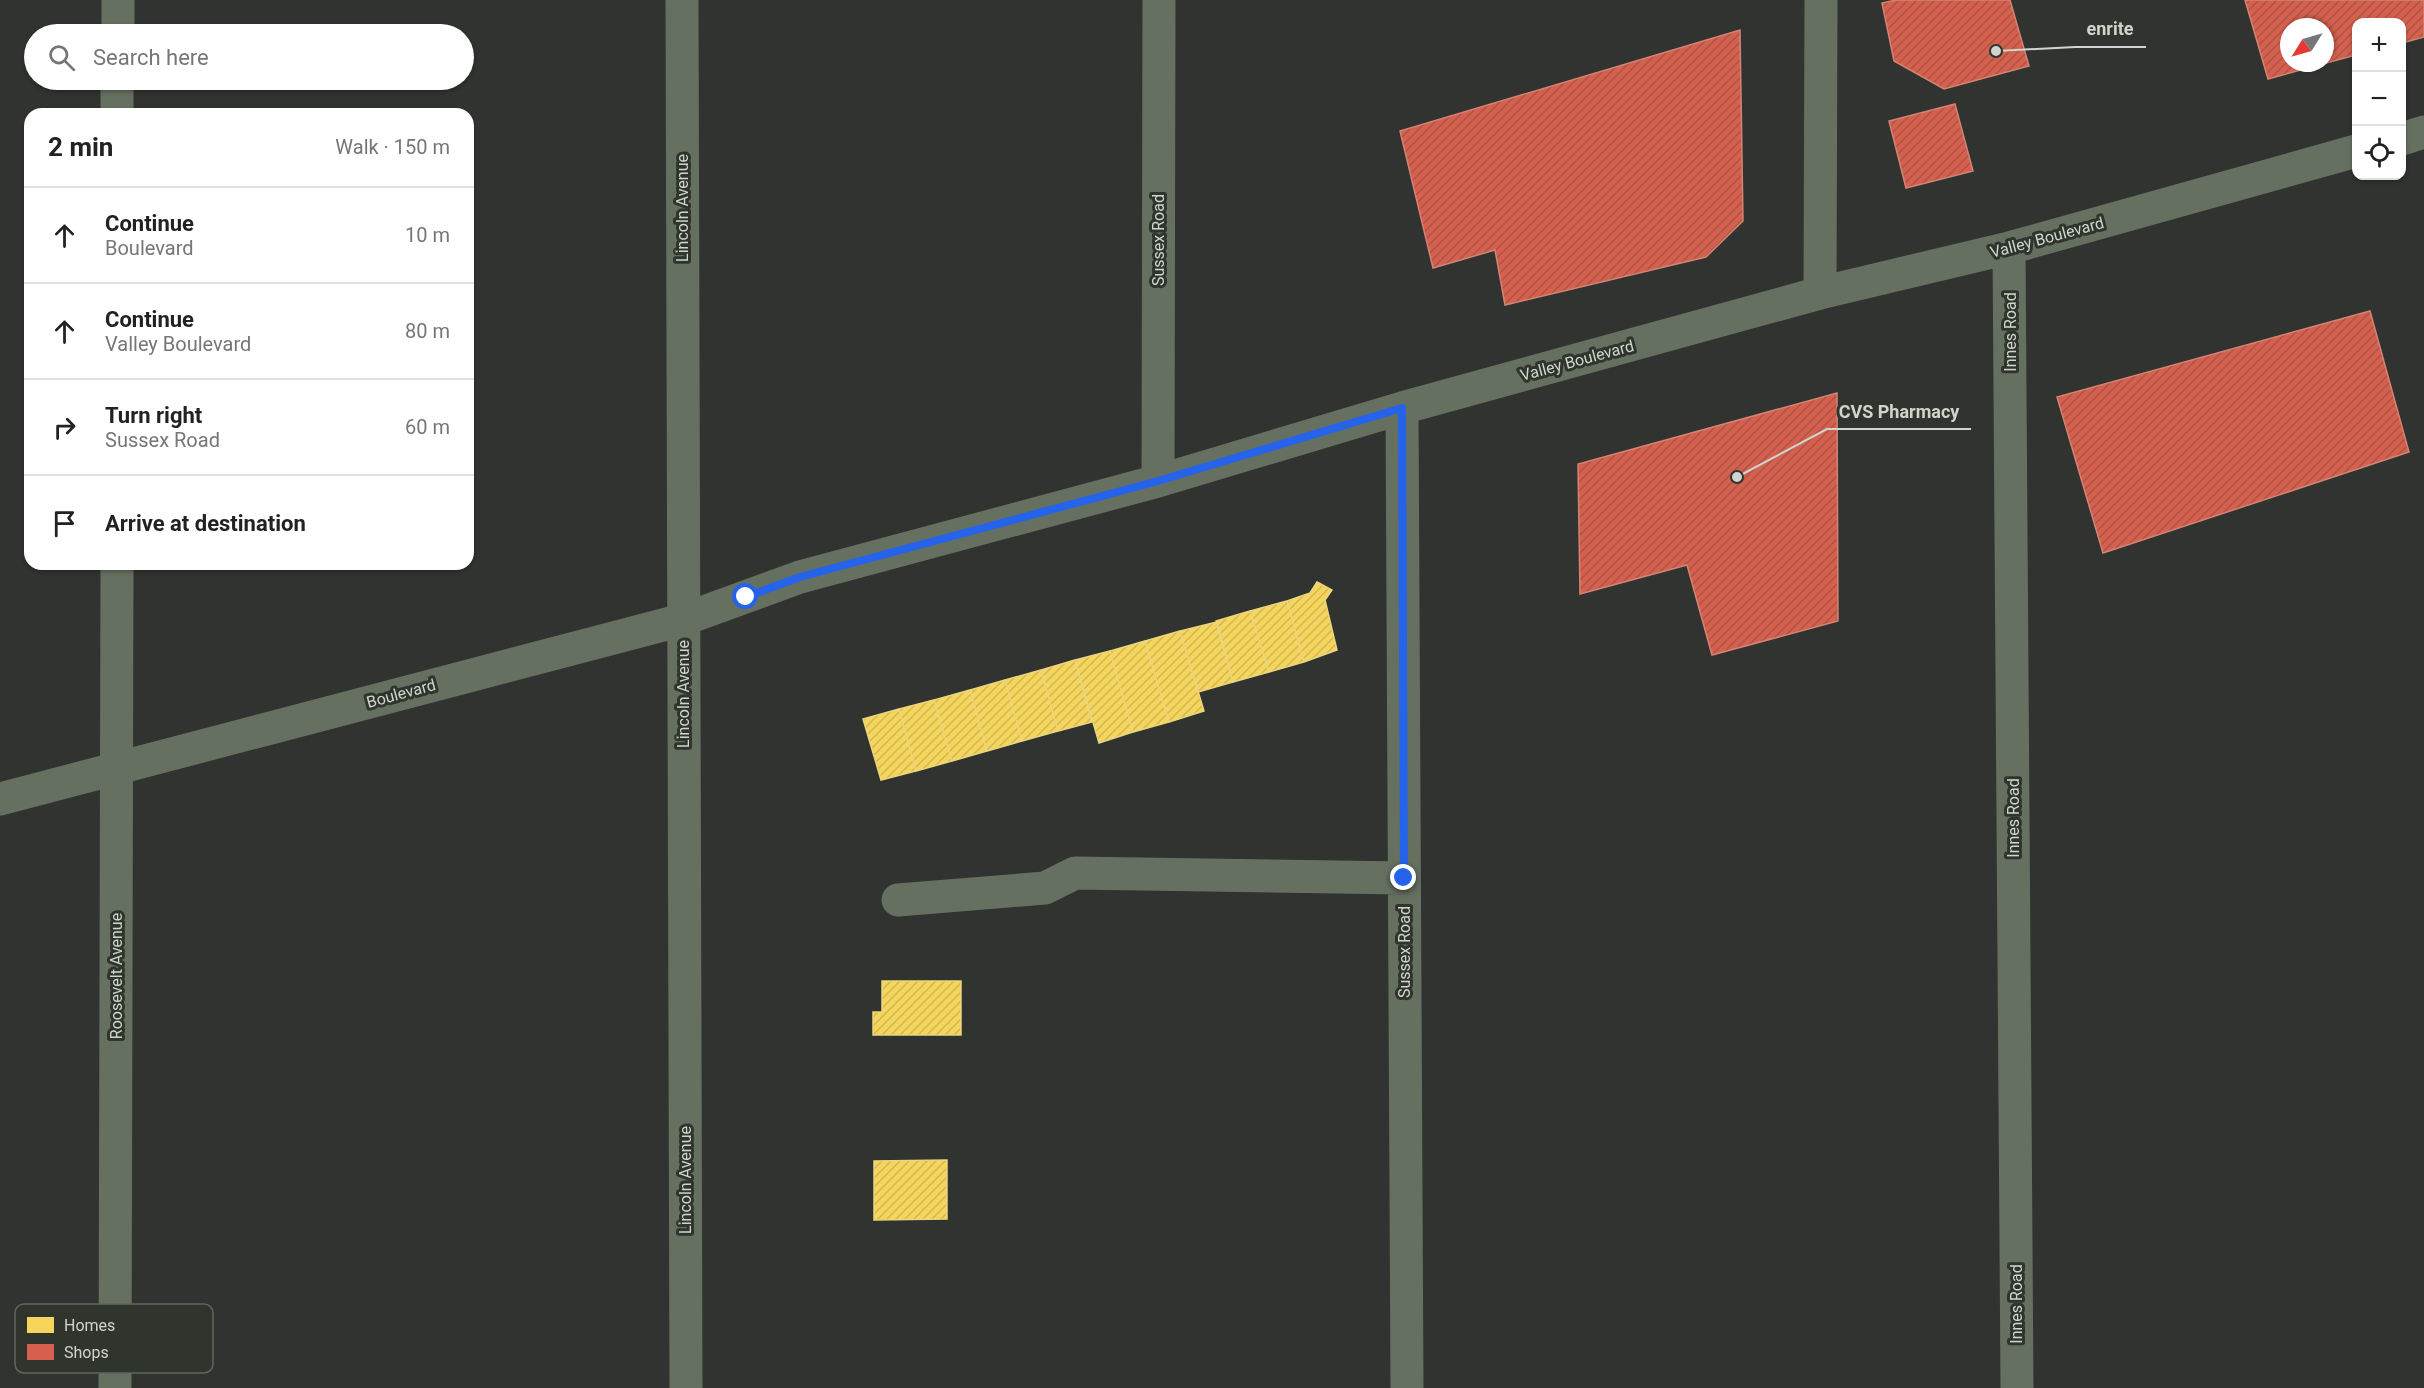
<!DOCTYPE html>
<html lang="en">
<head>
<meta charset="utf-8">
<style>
  :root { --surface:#fff; --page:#f6f6f6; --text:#222; --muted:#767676; --line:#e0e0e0 }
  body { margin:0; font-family:Roboto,sans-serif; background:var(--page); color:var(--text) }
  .controls { position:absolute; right:18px; top:18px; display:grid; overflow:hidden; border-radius:12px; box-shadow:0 2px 4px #0004 }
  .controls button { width:54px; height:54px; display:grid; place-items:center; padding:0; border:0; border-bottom:2px solid var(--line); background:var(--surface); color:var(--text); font:30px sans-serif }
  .compass { position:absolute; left:2280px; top:18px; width:54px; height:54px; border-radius:50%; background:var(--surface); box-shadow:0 2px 4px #0004; rotate:233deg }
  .stop { position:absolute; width:18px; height:18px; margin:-14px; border:4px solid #2563eb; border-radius:50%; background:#fff }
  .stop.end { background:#2563eb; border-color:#fff; box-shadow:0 2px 6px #0008 }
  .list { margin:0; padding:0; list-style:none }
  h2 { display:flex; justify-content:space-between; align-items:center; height:78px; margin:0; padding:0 24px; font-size:26px }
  h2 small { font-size:20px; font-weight:400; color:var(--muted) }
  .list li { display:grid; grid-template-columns:39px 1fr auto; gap:18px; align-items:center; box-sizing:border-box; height:96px; padding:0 24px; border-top:2px solid var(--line) }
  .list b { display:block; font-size:22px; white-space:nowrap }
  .list p { margin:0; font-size:20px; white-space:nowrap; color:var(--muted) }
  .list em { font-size:20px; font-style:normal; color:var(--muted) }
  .icon { flex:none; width:33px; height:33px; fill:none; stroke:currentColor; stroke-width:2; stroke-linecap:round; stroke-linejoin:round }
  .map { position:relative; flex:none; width:2424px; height:1388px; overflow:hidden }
  .search { position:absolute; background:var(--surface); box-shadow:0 2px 4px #0004; left:24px; top:24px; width:450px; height:66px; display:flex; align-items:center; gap:15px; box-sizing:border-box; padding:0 21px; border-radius:33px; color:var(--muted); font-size:22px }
  .panel { position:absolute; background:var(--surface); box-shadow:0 2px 4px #0004; left:24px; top:108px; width:450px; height:462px; border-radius:18px }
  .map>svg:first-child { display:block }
  .homes { fill:url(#homes-hatch); stroke:#ebd57e; stroke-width:1.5 }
  .shops { fill:url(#shops-hatch); stroke:#d48374; stroke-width:1.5; fill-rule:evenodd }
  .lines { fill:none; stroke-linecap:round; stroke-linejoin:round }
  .minor { stroke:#667061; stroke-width:33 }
  .route { stroke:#2563eb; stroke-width:8 }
  .labels { text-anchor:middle; stroke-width:6; stroke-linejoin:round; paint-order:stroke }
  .street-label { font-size:16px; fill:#d0d4cf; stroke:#2f352d }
  .key { fill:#2f352d; stroke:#5f655e; stroke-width:1.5 }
  .key-label { font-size:16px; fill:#d0d4cf }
  .leader { fill:none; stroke:#d0d4cf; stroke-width:2 }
  .callout-dot { fill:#d0d4cf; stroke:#2f352d; stroke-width:2 }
  .callout-label { font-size:18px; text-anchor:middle; font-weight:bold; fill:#d0d4cf; stroke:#2f352d; stroke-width:6; stroke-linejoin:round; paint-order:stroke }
</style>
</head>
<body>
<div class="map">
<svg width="2424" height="1388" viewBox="0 0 2424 1388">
  <defs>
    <pattern id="homes-hatch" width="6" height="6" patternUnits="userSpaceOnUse" patternTransform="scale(1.5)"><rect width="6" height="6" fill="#f6d55c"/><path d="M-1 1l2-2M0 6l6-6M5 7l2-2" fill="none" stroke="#d1b756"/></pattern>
    <pattern id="shops-hatch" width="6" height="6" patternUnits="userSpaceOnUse" patternTransform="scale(1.5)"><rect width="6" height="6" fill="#d6604d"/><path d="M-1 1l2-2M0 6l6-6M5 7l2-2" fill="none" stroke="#a85648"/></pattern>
  </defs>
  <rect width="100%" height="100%" fill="#30332f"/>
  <path class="homes" d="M1317,582L1332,590L1325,600L1337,650L1304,662L1287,601L1310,593Z
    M1287,601L1304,662L1269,672L1250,611Z
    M1250,611L1269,672L1233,682L1216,621Z
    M1217,622L1233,682L1198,692L1180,631Z
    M1180,631L1204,711L1169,722L1145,641Z
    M1145,641L1169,722L1133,732L1110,651Z
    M1110,651L1133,732L1099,743L1075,660Z
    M1075,660L1092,722L1058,731L1041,670Z
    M1041,670L1058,731L1022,741L1005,680Z
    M1005,680L1022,741L987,751L970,690Z
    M970,690L987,751L952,761L934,700Z
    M934,700L952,761L916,771L899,709Z
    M899,709L916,771L881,780L863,719Z
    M882,981H961V1035H873V1012H882Z
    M947,1160V1219L874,1220V1161Z"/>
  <path class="shops" d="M1896,0H2010L2029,66L1944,89L1894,61L1882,3Z
    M2245,0H2424V37L2402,43V22H2356V55L2268,79ZM2289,27H2325V63H2289Z
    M1740,30L1743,221L1706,257L1505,305L1495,250L1433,268L1400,131Z
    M1955,104L1973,171L1906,188L1889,121Z
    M2370,311L2409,452L2103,553L2057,397Z
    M1837,393L1838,621L1712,655L1687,565L1580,594L1578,464Z"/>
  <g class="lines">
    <path class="minor" d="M682,0L686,1388
      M118,34V0
      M117,114V80
      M2402,139L2424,132
      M2009,248L2017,1388
      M1820,293L1821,0
      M1402,408L1407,1388
      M1158,481L1159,0
      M0,799L682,620L800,577L1158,481L1402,408L1820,293L2009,248L2356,151
      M898,900L1045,888L1075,873L1404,878
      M115,1388L117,564"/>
  </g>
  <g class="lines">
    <path class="route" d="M746,597L800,577L1158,481L1402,408L1404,878"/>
  </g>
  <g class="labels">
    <g class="street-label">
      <text transform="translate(682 208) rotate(-90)" y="6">Lincoln Avenue</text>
      <text transform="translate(2047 237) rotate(-15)" y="6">Valley Boulevard</text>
      <text transform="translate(1158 240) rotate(-90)" y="6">Sussex Road</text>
      <text transform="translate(2010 332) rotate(-90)" y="6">Innes Road</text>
      <text transform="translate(1577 360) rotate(-15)" y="6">Valley Boulevard</text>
      <text transform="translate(401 693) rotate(-15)" y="6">Boulevard</text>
      <text transform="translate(683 694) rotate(-90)" y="6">Lincoln Avenue</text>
      <text transform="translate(2013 818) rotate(-90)" y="6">Innes Road</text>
      <text transform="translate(1404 952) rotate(-90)" y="6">Sussex Road</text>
      <text transform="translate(116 976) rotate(-90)" y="6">Roosevelt Avenue</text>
      <text transform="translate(685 1180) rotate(-90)" y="6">Lincoln Avenue</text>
      <text transform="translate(2016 1304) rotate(-90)" y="6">Innes Road</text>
    </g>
  </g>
  <rect x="15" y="1304" width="198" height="69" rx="9" class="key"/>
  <rect x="27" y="1317" width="27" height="16" fill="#f6d55c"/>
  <rect x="27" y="1344" width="27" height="16" fill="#d6604d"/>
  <g class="key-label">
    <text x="64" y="1331">Homes</text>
    <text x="64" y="1358">Shops</text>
  </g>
  <path class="leader" d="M1996 51L2075 47H2146M1737 477L1827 429H1971"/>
  <g class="callout-dot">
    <circle cx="1996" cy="51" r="6"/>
    <circle cx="1737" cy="477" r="6"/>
  </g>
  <g class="callout-label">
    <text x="2110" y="35">enrite</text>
    <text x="1899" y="418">CVS Pharmacy</text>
  </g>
</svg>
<div class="controls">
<button>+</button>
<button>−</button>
<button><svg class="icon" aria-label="locate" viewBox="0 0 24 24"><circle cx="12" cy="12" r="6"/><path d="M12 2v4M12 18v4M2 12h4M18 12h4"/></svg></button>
</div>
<svg class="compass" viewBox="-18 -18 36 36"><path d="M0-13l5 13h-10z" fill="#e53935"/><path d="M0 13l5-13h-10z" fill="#767676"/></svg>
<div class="stop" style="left:746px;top:597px"></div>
<div class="stop end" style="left:1404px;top:878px"></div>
<div class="search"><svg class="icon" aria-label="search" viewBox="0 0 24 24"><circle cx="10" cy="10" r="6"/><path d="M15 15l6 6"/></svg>Search here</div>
<section class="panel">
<h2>2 min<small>Walk · 150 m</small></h2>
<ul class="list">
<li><svg class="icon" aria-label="ahead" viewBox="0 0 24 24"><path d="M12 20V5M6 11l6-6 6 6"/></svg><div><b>Continue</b><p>Boulevard</p></div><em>10 m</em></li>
<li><svg class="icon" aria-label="ahead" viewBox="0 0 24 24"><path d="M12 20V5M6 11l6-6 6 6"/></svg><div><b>Continue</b><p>Valley Boulevard</p></div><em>80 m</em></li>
<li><svg class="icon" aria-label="right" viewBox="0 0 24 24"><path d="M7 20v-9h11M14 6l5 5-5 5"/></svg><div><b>Turn right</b><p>Sussex Road</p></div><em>60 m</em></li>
<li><svg class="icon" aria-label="arrive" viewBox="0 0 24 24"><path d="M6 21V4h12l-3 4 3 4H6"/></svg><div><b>Arrive at destination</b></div></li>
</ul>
</section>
</div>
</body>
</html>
